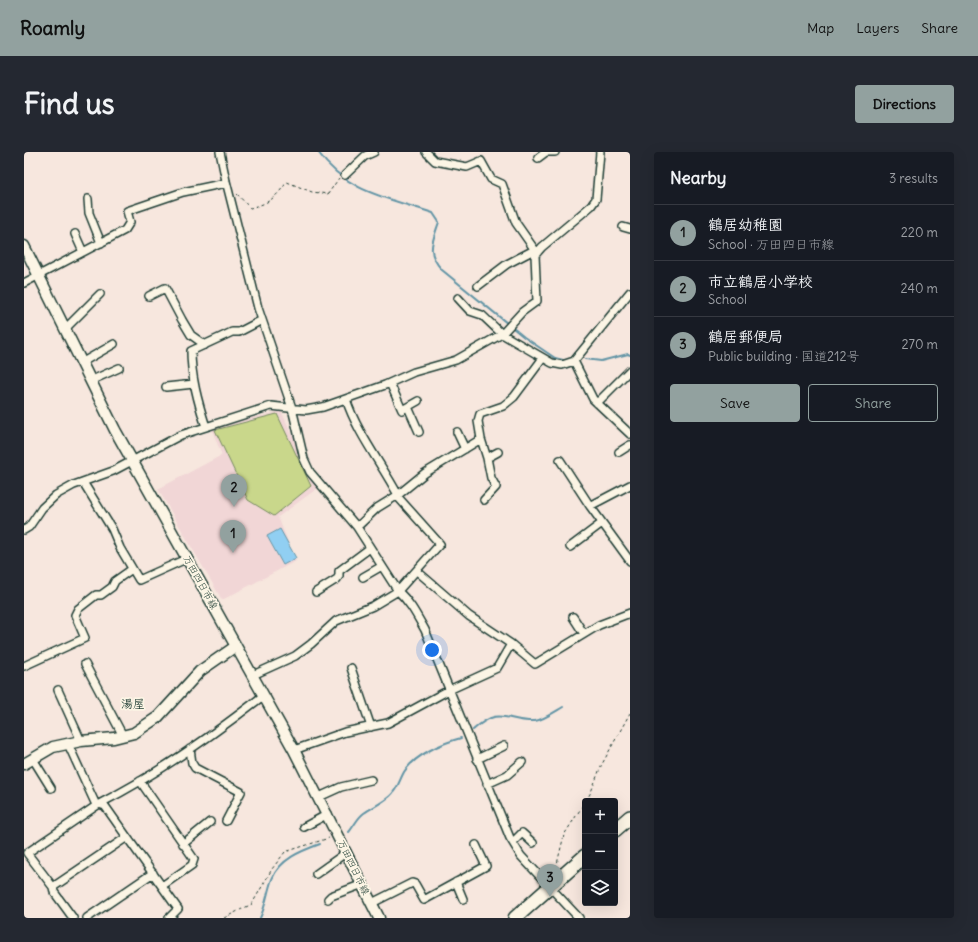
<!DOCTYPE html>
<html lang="en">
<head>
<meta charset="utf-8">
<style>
  :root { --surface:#171b24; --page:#242831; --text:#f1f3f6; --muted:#9ea1a6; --line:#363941; --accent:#92a19f }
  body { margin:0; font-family:Delius,"Klee One",sans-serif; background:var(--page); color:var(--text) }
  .controls { position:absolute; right:12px; bottom:12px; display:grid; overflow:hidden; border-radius:4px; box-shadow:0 4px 16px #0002 }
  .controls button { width:36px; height:36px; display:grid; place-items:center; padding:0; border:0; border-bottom:1px solid var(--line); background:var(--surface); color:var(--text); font:20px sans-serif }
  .you { position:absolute; left:408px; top:498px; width:14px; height:14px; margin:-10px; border:3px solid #fff; border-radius:50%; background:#1a73e8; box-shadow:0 0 0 6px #1a73e833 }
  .badge { display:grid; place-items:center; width:26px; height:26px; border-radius:50%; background:var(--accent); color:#111; font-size:13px; font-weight:700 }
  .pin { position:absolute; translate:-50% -33px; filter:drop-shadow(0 1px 2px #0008) }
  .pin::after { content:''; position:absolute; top:21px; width:14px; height:12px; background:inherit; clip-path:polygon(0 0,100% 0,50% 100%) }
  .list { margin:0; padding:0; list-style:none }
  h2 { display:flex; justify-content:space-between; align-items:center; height:52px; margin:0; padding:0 16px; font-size:17px }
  h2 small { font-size:13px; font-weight:400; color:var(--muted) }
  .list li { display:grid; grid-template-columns:26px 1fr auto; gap:12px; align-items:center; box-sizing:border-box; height:56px; padding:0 16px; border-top:1px solid var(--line) }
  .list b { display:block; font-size:15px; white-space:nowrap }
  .list p { margin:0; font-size:13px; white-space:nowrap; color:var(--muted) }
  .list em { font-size:13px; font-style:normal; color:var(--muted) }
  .actions { display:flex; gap:8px; padding:12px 16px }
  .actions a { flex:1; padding:9px 0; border:1px solid var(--accent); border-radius:4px; text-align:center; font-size:14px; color:var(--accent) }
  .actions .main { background:var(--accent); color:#111 }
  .icon { flex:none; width:22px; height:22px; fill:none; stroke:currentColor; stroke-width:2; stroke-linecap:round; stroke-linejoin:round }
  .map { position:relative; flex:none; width:606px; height:766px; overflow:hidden; border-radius:4px }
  header { display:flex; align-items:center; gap:24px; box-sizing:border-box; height:56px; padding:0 20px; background:var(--accent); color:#111 }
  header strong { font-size:19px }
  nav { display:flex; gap:22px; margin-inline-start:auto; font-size:14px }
  .intro { display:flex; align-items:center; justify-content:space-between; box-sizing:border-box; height:96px; padding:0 24px }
  h1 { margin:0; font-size:28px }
  .button { padding:10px 18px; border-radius:4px; background:var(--accent); color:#111; font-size:14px; font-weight:700 }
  main { display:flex; gap:24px; padding:0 24px }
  aside { flex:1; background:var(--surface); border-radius:4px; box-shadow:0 4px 16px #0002 }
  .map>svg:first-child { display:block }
  .built { fill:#f1d6d6 }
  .green { fill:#c9d78b; stroke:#748a60 }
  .water { fill:#91cff2; stroke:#6395a6 }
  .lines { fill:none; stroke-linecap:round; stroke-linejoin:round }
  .stream { stroke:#6395a6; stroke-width:2 }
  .street-casing { stroke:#1f3d34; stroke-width:10 }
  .secondary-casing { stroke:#1f3d34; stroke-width:13 }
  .highway-casing { stroke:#1f3d34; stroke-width:16 }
  .path { stroke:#1f3d34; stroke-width:1; stroke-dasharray:3 3; stroke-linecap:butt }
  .street { stroke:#fcf5e5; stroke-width:7 }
  .secondary { stroke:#fcf5e5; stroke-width:10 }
  .highway { stroke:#fcf5e5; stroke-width:13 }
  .labels { text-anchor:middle; stroke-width:3.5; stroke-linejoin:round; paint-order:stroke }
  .street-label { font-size:10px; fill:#1f3d34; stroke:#fcf5e5 }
  .quarter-label { font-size:12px; font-weight:bold; fill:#1f3d34; stroke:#fcf5e5 }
</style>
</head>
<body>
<header>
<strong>Roamly</strong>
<nav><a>Map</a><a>Layers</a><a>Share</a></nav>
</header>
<div class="intro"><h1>Find us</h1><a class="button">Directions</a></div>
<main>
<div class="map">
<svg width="606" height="766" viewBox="0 0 606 766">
  <rect width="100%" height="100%" fill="#f7e7de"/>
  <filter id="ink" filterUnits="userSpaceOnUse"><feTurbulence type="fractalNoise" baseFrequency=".025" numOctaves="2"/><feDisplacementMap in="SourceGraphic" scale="8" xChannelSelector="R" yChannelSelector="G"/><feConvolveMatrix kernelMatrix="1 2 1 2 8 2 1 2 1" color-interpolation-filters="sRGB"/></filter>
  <g filter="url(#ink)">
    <path class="built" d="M257,259L294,336L254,365L272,409L198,448L134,337L198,303L187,276Z"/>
    <path class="green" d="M253,262L287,334L250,364L224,348L191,278Z"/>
    <path class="water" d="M256,377L272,406L259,413L243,384Z"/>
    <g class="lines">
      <path class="stream" d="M294,0C323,41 365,46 409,61L415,70C408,91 402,100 418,118L500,185L531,206L539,208
        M561,207L577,209L604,202L606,203
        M449,578C477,553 481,570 511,569C519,568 532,559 539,555
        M325,680C330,674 334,665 340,661C349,655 358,651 366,644C374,637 375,629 380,620C391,603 418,591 437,586
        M236,766C242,754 243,740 248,727C256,707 277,699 296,692"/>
      <g class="street-casing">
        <path id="street" d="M196,0L202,29L234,156L268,256L280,307L286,320L333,375L374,439C386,450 393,464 401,478L486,686L497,704L555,766
          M402,0L411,9L443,15L457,9L467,27L478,32L492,71L513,101
          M514,6L522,0H531
          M321,23L341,4L350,0
          M64,47L65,61L77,91
          M599,75L606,77
          M51,82L59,100
          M0,131L101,78L106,70L103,59L159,40L202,31
          M454,134L483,112L510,98
          M125,144L141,136L158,168L167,183L181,193
          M434,146L446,159L458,163L478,182L498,160L513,149L511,103L518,95L567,54L572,47L576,0
          M42,176L76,142
          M550,209L569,247L606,282
          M57,211L90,192
          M66,229L95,216
          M366,231L378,258L394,249
          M142,235L170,232
          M322,247C333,281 357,311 374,343L401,321L457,287L454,269L456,262L479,254L490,245L519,206
          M573,251L606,218
          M384,255L395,280
          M182,275C174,250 167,225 167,199L208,180H215L238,168
          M433,280L441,297
          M457,287L463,306L474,300
          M595,300L606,293
          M536,308L566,354L606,333
          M59,330L88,377L96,396L115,428L164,406
          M460,348L472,335L467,326L463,306
          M566,354L606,409
          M333,375L353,356L374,343
          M0,378L5,375L18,356L32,343L50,333L89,319L157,283L247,254L282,258L299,255L361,233L390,220L432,208L478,182L528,211L538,213L550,209L606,140
          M546,395L578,371
          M393,419L445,464L487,492L511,512L575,473L606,461
          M339,425L358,414
          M292,440L313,427L315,424V419L346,396
          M549,465L560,482
          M61,512L99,584
          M0,514L61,486L51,463L54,457L72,443H77L88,435L91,429L108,417
          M327,516L347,575
          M229,523L271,504L287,492L312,469L349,454L374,439L416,392L373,344
          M34,538L57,589
          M44,592L72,653
          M166,597L168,611L171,616L217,640L202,669
          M270,598L321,580L364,571L425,538L473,516L487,492
          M9,607L27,636
          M453,607L480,594
          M116,629L170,707L168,713L138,734
          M463,632L483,623L498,610
          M295,645L317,635L347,628
          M75,652C134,622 188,584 240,543
          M280,675L304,662
          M489,690L498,681L509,691
          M159,692L186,670
          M292,722L323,700
          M432,730L439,747
          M29,735L103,685
          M304,747L307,744L339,732
          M348,751L388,731L391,732L400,748L462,714L452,693
          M49,766L30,740L29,735L3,701L75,652L81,654L93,671L154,757L145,766
          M63,766L129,721"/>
      </g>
      <g class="secondary-casing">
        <path id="secondary" d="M0,94L91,278L270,598L355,766
          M0,612L29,595L57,589L90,586L110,581L134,565L176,519L212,494"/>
      </g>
      <g class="highway-casing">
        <path id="highway" d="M591,678L606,665
          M491,766L561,704"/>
      </g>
      <path class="path" d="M213,42L226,56C246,51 251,46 263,30L288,40L304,42L315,26
        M562,649L567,640L577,614L606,561
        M532,716L540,683L561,650
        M200,766L228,752L248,717L261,700L305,686"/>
      <use href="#street" class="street"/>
      <use href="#secondary" class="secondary"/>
      <use href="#highway" class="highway"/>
    </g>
  </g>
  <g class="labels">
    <g class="street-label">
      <text transform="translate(177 430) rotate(61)" y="4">万田四日市線</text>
      <text transform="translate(330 715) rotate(64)" y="4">万田四日市線</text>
    </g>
    <g class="quarter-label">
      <text x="109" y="556">湯屋</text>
    </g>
  </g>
</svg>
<div class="controls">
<button>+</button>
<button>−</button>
<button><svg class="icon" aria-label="layers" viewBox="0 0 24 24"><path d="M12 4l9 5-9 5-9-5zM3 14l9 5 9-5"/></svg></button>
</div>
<div class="you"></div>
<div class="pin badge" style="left:209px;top:401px">1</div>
<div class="pin badge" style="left:210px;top:355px">2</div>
<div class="pin badge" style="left:526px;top:745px">3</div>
</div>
<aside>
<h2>Nearby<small>3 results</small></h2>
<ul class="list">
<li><span class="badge">1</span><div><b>鶴居幼稚園</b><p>School · 万田四日市線</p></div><em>220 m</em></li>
<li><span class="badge">2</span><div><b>市立鶴居小学校</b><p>School</p></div><em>240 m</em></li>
<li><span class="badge">3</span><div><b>鶴居郵便局</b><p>Public building · 国道212号</p></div><em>270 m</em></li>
</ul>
<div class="actions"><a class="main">Save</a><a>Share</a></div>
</aside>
</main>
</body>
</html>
